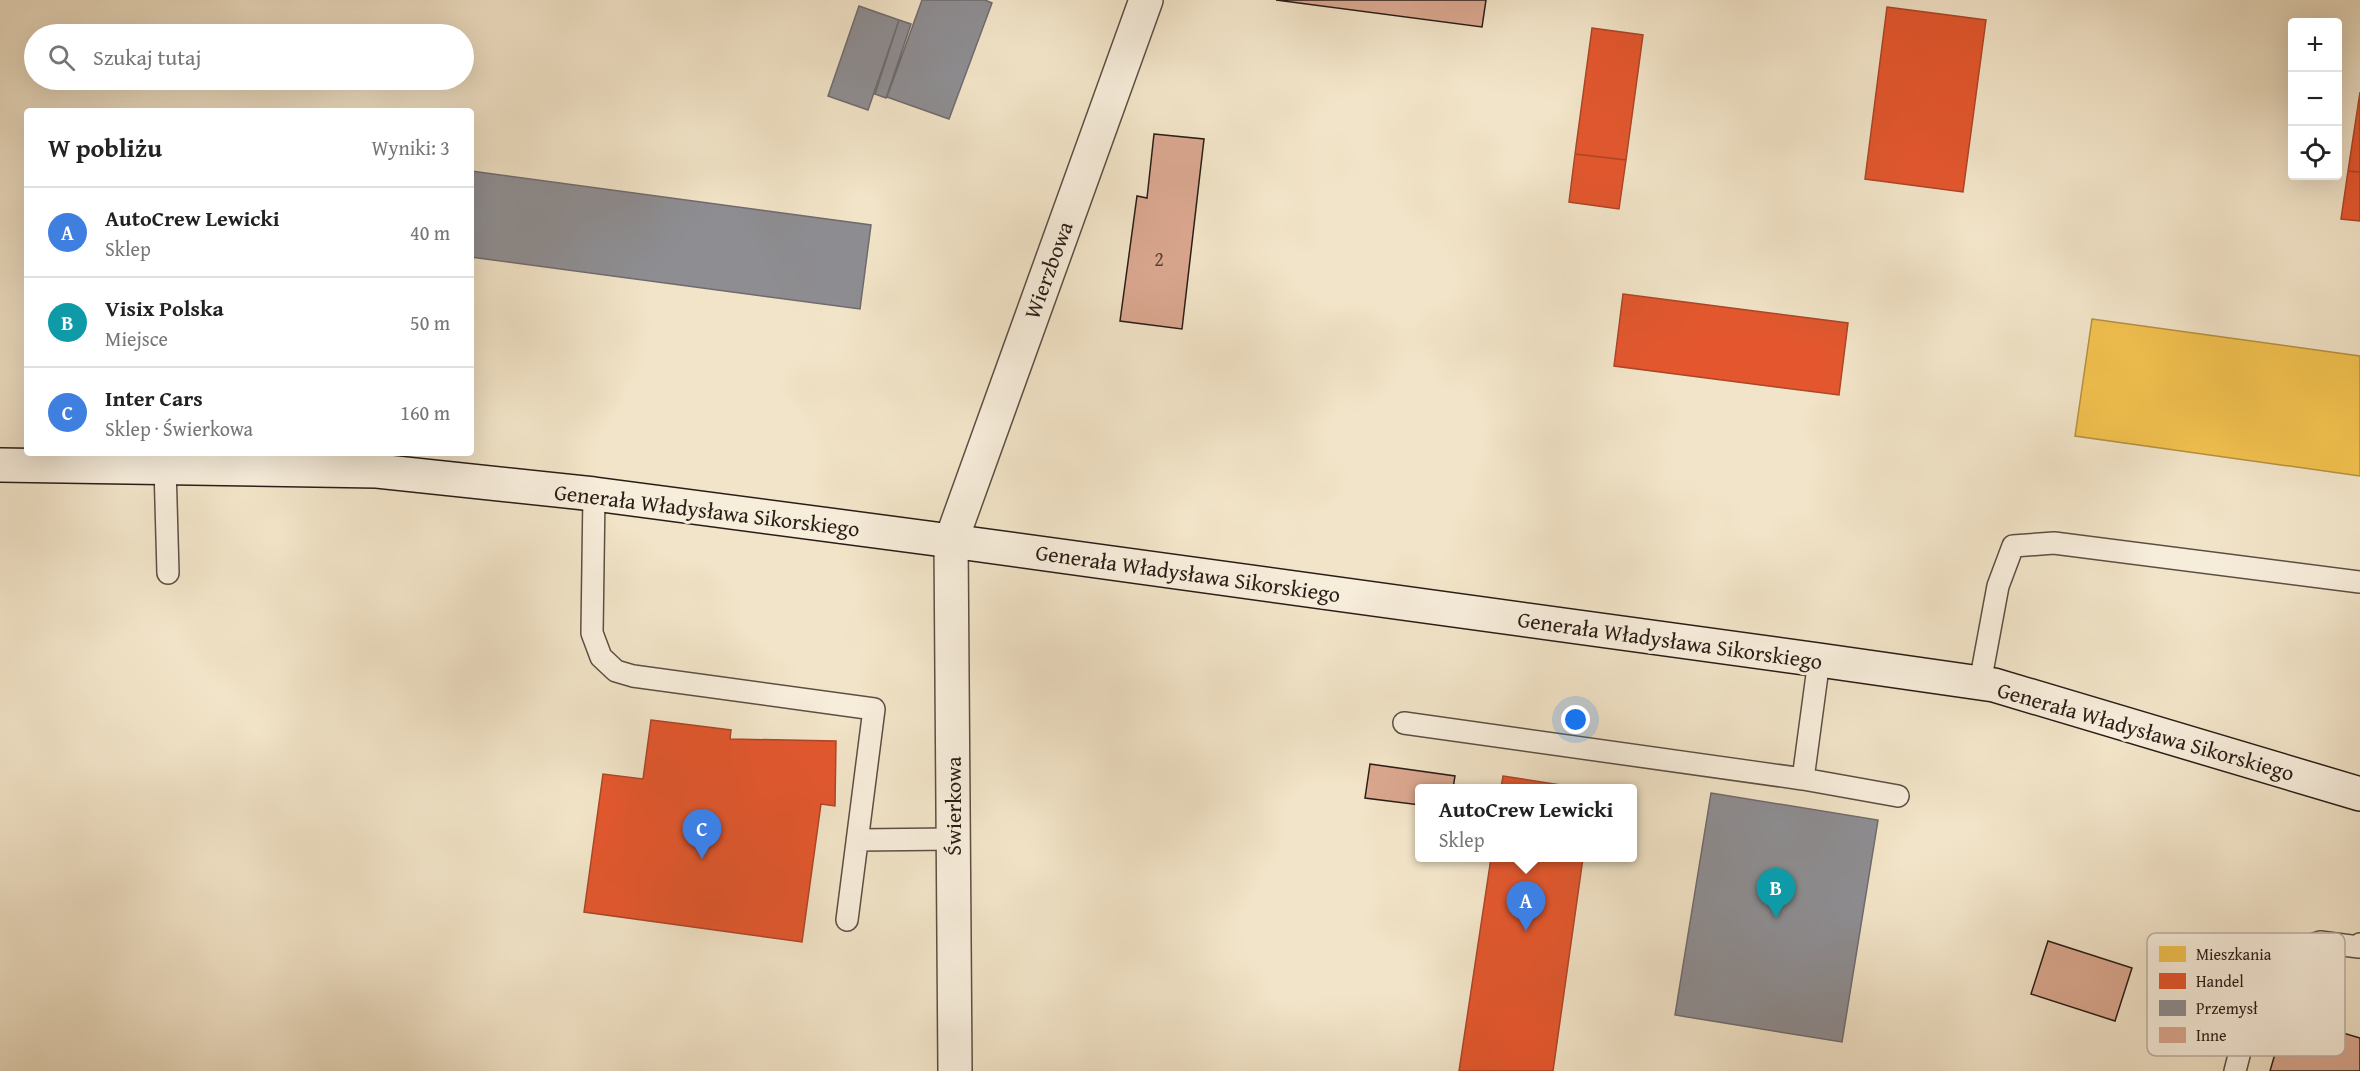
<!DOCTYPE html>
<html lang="pl">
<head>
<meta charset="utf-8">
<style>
  :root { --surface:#fff; --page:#f6f6f6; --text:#222; --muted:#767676; --line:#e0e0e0; --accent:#8f2418 }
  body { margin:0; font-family:"Gentium Book Plus",serif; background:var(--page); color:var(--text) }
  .controls { position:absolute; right:18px; top:18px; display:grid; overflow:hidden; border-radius:6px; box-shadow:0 6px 24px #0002 }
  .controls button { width:54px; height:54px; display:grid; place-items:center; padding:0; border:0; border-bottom:2px solid var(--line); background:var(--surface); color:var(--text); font:30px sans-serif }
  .you { position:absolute; left:1576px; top:720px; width:21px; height:21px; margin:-15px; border:4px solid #fff; border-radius:50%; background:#1a73e8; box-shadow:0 0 0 9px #1a73e833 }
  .badge { display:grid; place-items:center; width:39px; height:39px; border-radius:50%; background:var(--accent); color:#fff; font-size:20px; font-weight:700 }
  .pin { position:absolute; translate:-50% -50px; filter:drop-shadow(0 2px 3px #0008) }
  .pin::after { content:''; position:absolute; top:32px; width:21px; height:18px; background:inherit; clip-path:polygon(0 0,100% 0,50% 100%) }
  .popup { position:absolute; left:1415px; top:784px; width:222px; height:78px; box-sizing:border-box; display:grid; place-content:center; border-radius:6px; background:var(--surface); filter:drop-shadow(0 2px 4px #0005); font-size:20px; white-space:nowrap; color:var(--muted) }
  .popup b { font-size:22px; color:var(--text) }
  .popup::after { content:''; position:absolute; left:50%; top:100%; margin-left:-12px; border:12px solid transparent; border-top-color:var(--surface) }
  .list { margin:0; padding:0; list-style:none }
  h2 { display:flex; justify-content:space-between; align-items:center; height:78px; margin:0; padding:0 24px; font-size:26px }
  h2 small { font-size:20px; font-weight:400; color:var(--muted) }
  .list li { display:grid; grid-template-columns:39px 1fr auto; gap:18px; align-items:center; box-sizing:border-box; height:90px; padding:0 24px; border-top:2px solid var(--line) }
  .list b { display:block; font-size:22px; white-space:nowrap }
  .list p { margin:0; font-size:20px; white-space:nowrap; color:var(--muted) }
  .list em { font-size:20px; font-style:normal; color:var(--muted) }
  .icon { flex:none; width:33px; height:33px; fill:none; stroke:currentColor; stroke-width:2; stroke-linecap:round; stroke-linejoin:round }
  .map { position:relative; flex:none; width:2360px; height:1071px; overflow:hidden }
  .search { position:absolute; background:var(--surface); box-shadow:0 6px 24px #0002; left:24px; top:24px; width:450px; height:66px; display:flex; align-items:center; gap:15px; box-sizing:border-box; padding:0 21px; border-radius:33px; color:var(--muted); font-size:22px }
  .panel { position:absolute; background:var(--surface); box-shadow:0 6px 24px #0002; left:24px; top:108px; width:450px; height:348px; border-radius:6px }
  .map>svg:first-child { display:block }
  .homes { fill:#f2c14e; stroke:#b6903e; stroke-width:1.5 }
  .shops { fill:#e4572e; stroke:#ac4627; stroke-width:1.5 }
  .industry { fill:#8d8d92; stroke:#6f6b6d; stroke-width:1.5 }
  .building { fill:#daa78f; stroke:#2a1d17; stroke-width:1.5 }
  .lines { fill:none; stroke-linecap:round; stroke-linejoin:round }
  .lane-casing { stroke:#5c4f43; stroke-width:24 }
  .street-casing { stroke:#5c4f43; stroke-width:36 }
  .secondary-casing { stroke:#2a1d17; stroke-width:36 }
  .lane { stroke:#f7eddb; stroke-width:21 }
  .street { stroke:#f7eddb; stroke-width:33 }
  .secondary { stroke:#f7eddb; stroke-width:33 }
  .labels { text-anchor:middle; stroke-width:6; stroke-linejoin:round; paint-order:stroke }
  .number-label { font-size:20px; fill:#564035 }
  .street-label { font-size:22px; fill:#2a1d17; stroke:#f7eddb }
  .key { fill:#f7eddb; stroke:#baafa0; stroke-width:1.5 }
  .key-label { font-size:16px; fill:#2a1d17 }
</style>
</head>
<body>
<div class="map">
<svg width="2360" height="1071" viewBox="0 0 2360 1071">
  <rect width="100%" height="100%" fill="#f2e4c8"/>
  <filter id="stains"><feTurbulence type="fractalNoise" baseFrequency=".00333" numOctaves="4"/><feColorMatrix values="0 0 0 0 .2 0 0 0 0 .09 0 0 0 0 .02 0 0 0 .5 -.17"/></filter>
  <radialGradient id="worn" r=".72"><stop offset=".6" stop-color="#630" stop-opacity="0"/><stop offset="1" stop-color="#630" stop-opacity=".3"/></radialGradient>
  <path class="homes" d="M2092,319L2360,356V476L2075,436Z"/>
  <path class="shops" d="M1887,7L1986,20L1963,192L1865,179Z
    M1592,28L1643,35L1626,160L1575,154Z
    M2360,92V172L2348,171Z
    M1575,154L1626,160L1619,209L1569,202Z
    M2348,171L2360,172V221L2341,219Z
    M1623,294L1848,323L1839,395L1614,366Z
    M651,720L731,730L730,739L836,741L835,806L821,804L802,942L584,912L603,774L643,779Z
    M1503,776L1580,788H1501Z
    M1491,858H1583L1553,1071H1459Z"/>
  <path class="industry" d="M922,0H985L992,3L949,119L887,97Z
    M859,6L899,20L868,110L828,96Z
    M899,20L911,24L886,98L875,94Z
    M471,171L871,225L860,309L471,257Z
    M1711,793L1878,820L1842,1042L1675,1015Z"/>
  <path class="building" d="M1276,0H1486L1482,27Z
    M1154,134L1204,139L1182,329L1120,321L1137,196L1147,198Z
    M1370,764L1455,776L1453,788H1420V805L1365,798Z
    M2048,941L2132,968L2115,1021L2031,994Z
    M2286,1016L2360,1038V1071H2270Z"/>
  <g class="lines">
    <g class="lane-casing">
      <path id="lane" d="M165,467L168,573
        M594,494L592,633L601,657L616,671L633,676L874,709L847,920
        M1980,683L1998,586L2013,546L2054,543L2360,582
        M1404,723L1803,779L1898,796
        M1803,779L1819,660
        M858,840L953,839
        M2235,1071L2259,978L2282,955L2320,942L2359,947L2360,944"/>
    </g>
    <g class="street-casing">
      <path id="street" d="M955,1071L951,541L1146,0"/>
    </g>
    <g class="secondary-casing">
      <path id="secondary" d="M0,465L377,471L594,494L951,541L1819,660L1994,685L2360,794"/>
    </g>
    <use href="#lane" class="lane"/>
    <use href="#street" class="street"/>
    <use href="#secondary" class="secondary"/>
  </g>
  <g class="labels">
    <g class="number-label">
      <text x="1159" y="266">2</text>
    </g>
    <g class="street-label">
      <text transform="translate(1048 270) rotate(-70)" y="8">Wierzbowa</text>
      <text transform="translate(707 510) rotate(7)" y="8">Generała Władysława Sikorskiego</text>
      <text transform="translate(1188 573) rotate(8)" y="8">Generała Władysława Sikorskiego</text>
      <text transform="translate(1670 640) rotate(8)" y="8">Generała Władysława Sikorskiego</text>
      <text transform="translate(2146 731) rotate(16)" y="8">Generała Władysława Sikorskiego</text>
      <text transform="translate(953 806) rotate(-90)" y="8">Świerkowa</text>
    </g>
  </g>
  <rect x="2147" y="933" width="198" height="123" rx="9" class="key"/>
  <rect x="2159" y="946" width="27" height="16" fill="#f2c14e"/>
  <rect x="2159" y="973" width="27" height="16" fill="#e4572e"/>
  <rect x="2159" y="1000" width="27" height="16" fill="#8d8d92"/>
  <rect x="2159" y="1027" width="27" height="16" fill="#daa78f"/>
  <g class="key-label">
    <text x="2196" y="960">Mieszkania</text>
    <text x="2196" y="987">Handel</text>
    <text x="2196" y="1014">Przemysł</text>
    <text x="2196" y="1041">Inne</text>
  </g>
  <rect width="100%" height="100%" filter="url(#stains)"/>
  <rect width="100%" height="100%" fill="url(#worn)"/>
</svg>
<div class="controls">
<button>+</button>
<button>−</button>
<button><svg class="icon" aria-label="locate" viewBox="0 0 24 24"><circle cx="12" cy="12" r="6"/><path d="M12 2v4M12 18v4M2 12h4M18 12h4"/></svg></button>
</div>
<div class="you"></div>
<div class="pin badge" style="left:1526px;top:931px;background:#3f7fe0">A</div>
<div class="popup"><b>AutoCrew Lewicki</b>Sklep</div>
<div class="pin badge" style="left:1776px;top:918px;background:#0f9aa8">B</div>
<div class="pin badge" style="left:702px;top:859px;background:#3f7fe0">C</div>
<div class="search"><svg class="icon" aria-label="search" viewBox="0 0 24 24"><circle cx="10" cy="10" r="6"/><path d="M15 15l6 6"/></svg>Szukaj tutaj</div>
<section class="panel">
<h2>W pobliżu<small>Wyniki: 3</small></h2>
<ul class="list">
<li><span class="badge" style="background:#3f7fe0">A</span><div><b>AutoCrew Lewicki</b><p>Sklep</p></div><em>40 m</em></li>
<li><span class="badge" style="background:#0f9aa8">B</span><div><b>Visix Polska</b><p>Miejsce</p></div><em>50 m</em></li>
<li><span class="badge" style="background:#3f7fe0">C</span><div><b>Inter Cars</b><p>Sklep · Świerkowa</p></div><em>160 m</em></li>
</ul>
</section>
</div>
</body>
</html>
